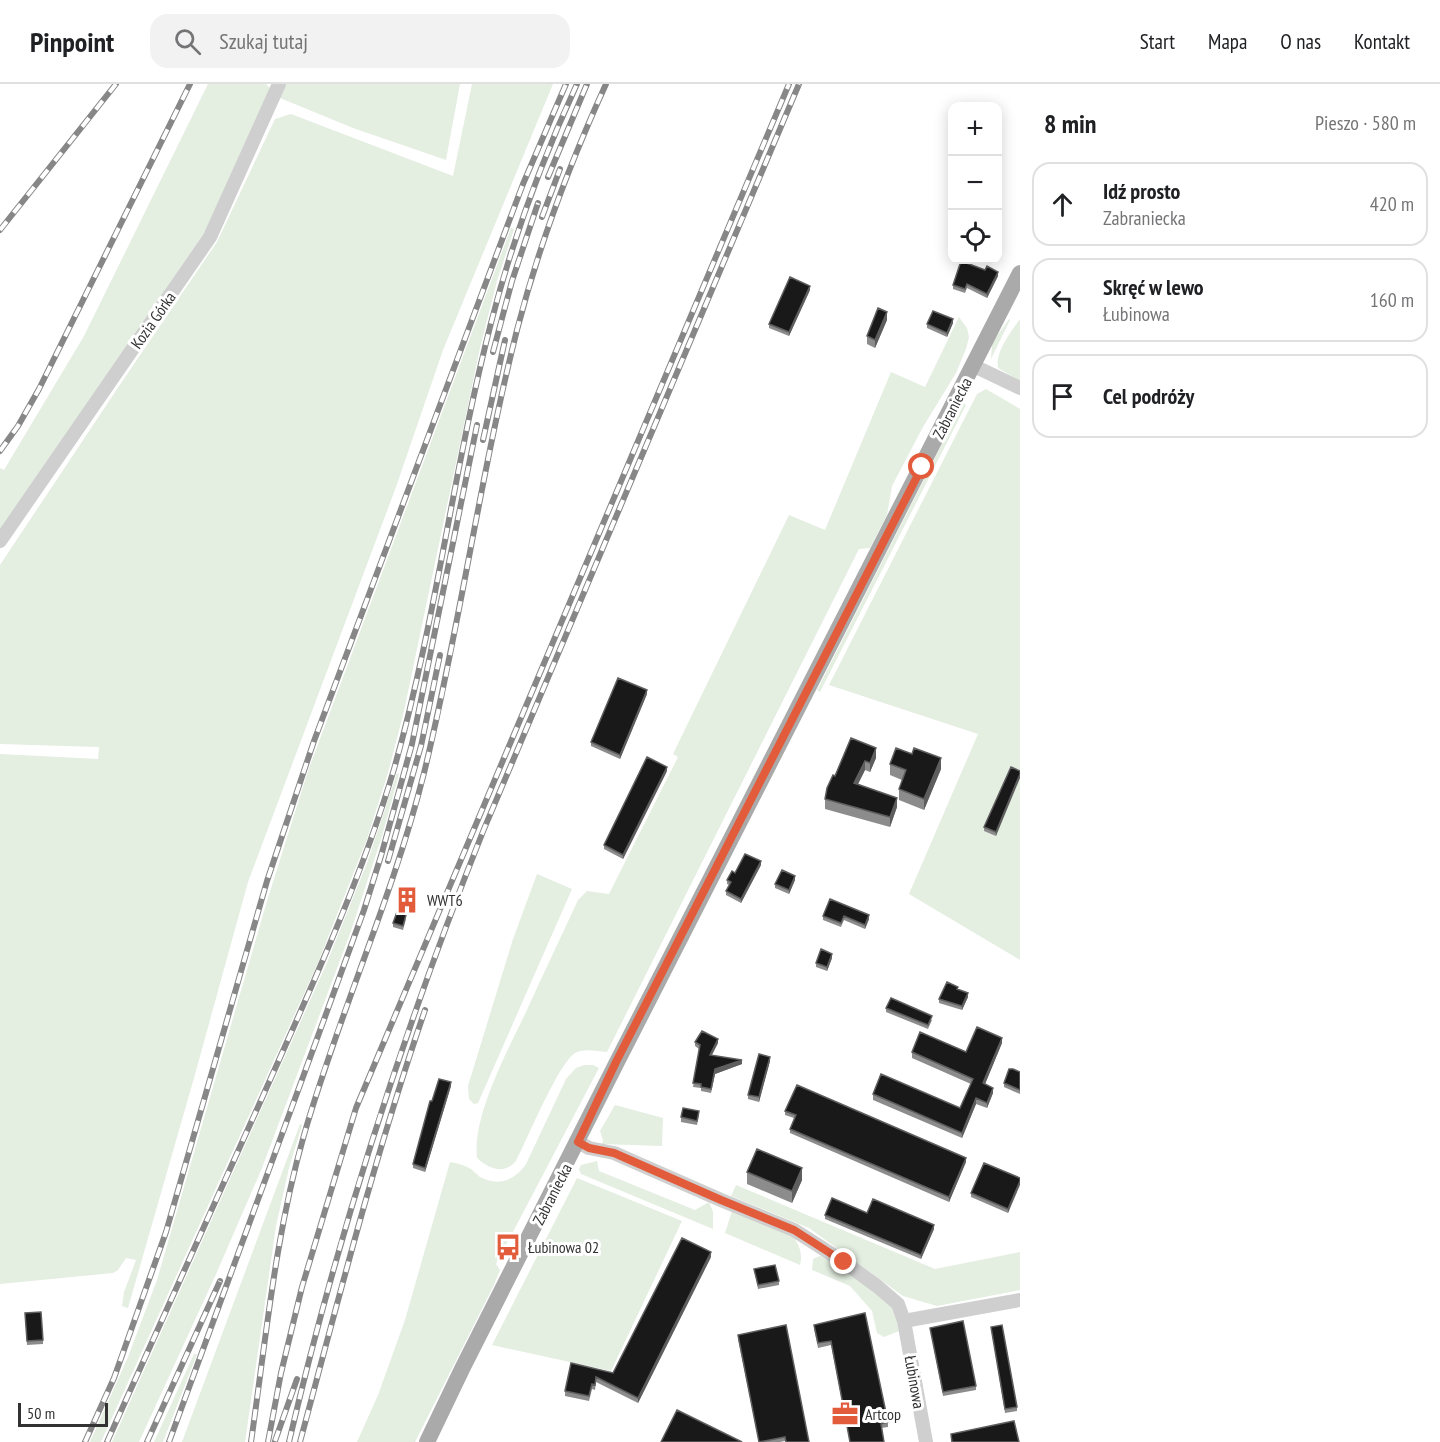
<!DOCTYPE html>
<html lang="pl">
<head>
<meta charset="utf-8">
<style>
  :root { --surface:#fff; --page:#f2f2f2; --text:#202124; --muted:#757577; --line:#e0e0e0 }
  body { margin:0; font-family:"PT Sans Narrow",sans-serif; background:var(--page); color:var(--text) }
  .controls { position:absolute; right:18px; top:18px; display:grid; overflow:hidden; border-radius:12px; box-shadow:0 3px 15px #0003 }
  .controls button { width:54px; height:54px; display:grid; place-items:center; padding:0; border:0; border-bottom:2px solid var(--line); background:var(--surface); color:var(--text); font:30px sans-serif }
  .scale { position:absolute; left:18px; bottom:15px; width:90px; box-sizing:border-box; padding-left:6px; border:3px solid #323232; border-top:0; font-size:16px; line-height:21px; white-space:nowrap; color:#323232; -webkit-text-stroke:4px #fff; paint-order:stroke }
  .stop { position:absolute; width:18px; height:18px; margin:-14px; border:4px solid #e25b3b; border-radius:50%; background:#fff }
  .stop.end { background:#e25b3b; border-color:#fff; box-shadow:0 2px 6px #0008 }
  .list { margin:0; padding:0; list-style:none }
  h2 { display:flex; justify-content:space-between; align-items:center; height:78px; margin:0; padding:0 24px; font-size:26px }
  h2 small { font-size:20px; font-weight:400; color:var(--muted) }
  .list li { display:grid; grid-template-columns:39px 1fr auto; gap:18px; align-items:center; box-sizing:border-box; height:84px; margin:0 12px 12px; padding:0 12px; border:2px solid var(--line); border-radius:18px }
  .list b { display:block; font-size:22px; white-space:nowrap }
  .list p { margin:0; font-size:20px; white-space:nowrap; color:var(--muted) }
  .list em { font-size:20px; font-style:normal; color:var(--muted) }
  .icon { flex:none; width:33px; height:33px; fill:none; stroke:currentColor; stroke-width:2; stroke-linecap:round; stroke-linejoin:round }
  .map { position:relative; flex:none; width:1020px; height:1358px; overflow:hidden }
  header { display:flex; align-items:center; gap:36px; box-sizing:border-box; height:84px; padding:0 30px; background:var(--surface); border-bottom:2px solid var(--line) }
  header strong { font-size:28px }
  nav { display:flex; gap:33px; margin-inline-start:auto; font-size:21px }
  .search { width:420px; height:54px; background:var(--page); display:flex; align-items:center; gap:15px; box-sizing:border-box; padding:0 21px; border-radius:18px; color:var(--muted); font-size:22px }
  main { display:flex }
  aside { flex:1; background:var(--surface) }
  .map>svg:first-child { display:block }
  .green { fill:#e4eee1 }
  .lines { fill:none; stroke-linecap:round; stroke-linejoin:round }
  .minor { stroke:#cfcfcf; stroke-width:14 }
  .major { stroke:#aaa; stroke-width:16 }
  .rail-casing { stroke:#878787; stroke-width:6 }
  .rail { stroke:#fff; stroke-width:4; stroke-dasharray:11; stroke-linecap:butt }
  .wall { fill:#8c8c8c }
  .shaded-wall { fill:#5e5e5e }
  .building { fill:#191919; stroke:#5e5e5e; stroke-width:1.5 }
  .route { stroke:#e25b3b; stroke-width:8 }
  .labels { text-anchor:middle; stroke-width:6; stroke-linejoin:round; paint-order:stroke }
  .street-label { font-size:16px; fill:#323232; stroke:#fff }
  .poi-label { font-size:16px; fill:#323232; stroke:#fff; text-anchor:start }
</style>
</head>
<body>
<header>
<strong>Pinpoint</strong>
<div class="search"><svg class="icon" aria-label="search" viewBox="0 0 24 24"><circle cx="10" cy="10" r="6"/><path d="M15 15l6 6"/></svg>Szukaj tutaj</div>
<nav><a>Start</a><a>Mapa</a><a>O nas</a><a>Kontakt</a></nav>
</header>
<main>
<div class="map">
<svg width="1020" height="1358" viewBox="0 0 1020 1358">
  <rect width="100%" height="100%" fill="#fff"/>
  <path class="green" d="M208,0H266L270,4L269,9L207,145L0,447V384L4,386L84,252Z
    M286,0H460L446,76L353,44L280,14Z
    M472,0H553L443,266L396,403L248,798L194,994L128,1224L122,1222L124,1208L136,1176L126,1174L118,1186L113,1189L0,1200V670L98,675L99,663L0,660V481L115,308L217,158L275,35L291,30L453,92Z
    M511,144L514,145L497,197L480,264L404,627L388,689L367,755L317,881L101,1358H90L128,1273L157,1196L267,817L308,687Z
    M959,233L967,244L969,253L966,265L956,289L923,343L892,402L887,431L870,464L859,465L607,968C597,967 584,964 575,969C558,980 527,1056 516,1077C504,1091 489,1085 477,1074C472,1032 508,966 526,928C543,890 561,853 578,816L587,807L609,810L678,673L673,670L789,431L825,446L891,288L925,303Z
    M1009,235L1010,236L991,275L992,259Z
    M1020,235V297L998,284C995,268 1011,248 1020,235Z
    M986,305L1020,325V876L909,810L978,650L829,601L977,310Z
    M963,319L966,321L820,608L817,606Z
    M397,689L399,690L382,752L351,847L262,1084L217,1188L139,1358H112L326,881L367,779Z
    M537,790L572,805L478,1019L474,1020L469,1015L468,1002L513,855Z
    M584,981H593L599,984L496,1180L500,1186L493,1203L415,1358H357L378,1311L405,1236L450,1078C456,1079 464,1081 469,1084C473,1086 476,1090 480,1093C499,1103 515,1096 526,1080L566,995L576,984Z
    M615,1021L663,1034L662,1062L602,1060L603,1057L600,1047Z
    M300,1040L302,1041L289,1084L276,1142L245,1358H182Z
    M597,1077L599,1087L695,1126L709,1118L713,1128V1145L581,1090L579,1085L581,1081Z
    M577,1094L682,1137L611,1287L492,1261Z
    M736,1101L935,1185L1020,1168V1206L937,1222L903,1212L809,1144L731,1112Z
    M733,1124L791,1151C799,1159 803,1169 800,1181L725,1149Z
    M820,1172L825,1173L887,1216L895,1227L899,1247L884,1253L877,1249L872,1227L850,1202L812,1186L813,1175Z
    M194,1270H197L163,1358H154Z"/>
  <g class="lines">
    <path class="minor" d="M974,282L1020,304
      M0,457L210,153L279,0
      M578,1058L589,1064L614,1069L721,1116L794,1146L844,1178L877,1202L898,1220L904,1237L926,1358
      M904,1237L1020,1216"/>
    <path class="major" d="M427,1358L463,1283L617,978L1020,189"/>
    <g class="rail-casing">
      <path id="rail" d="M548,93L587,0
        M542,133L560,85
        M0,146L116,0
        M493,268L512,197L538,119
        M483,356L505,256
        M0,367L18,342L39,305L190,0
        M388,777L421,662L440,571
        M275,1357L297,1295
        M85,1358L114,1294L166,1148L267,797L314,657L523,100L566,0
        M107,1358C159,1243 210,1129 262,1014C310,906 360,799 394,685C436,538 453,386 491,239C512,157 542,76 577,0
        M147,1358L220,1197
        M169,1358L318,952L364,826L381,772L412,660L477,341
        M251,1358C266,1255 275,1152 304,1051C339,929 393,813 424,689C460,542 480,392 517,246C539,161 570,79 606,0
        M268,1358L281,1289L302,1203L356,1024L789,0
        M289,1358C338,1149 404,945 484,745L799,0
        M300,1358C339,1213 376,1068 425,926"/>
    </g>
    <use href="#rail" class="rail"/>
  </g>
  <path class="wall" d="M998,192L987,214L967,204L965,209L953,205V201Z
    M810,206L789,252L769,244V240Z
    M887,236L875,264L867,260V252Z
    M953,239L947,253L927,244V240Z
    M647,610L620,675L591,662V658Z
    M851,654L876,674L870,688L865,686L858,700L897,723L890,743L825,725V715Z
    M890,680L941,685L924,726L899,716V705L902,696L890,691Z
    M1011,683L996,752L984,747V743Z
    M667,687L623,775L604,765V761Z
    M761,781L741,819L726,811V807L729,801L727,800V796L735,789Z
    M795,796L789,810L775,804V800Z
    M830,815L869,835L865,845L844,836L841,843L823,836V832Z
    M406,835L403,846L393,843V839Z
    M832,874L827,887L816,883V879Z
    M958,905L968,913L962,926L939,919V915Z
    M886,924L932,936L928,945L886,928Z
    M695,958L718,959L711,971L742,980L715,990L711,1009L701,1007V1004L693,1003L699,965L695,962Z
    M1002,959L985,1000L993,1009L987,1024L976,1020L962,1054L873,1016V1010L960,1024L971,1000L912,974V968H966Z
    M770,977L759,1018L748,1015V1011Z
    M1020,988V1010L1004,1003V999Z
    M451,1002L425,1088L413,1084V1080L432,1017Z
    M785,1027L966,1078L949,1118L790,1049V1045L794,1034L785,1031Z
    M699,1031L697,1041L681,1038V1033Z
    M747,1088L802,1096L792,1119L747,1100Z
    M1020,1094L1008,1129L971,1113V1109Z
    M867,1129L934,1145L921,1175L825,1135V1131Z
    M711,1173L638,1319L596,1298L595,1306L592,1305L589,1317L565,1312V1307L571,1279L613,1289Z
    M754,1185L779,1197V1201L758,1205Z
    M25,1229L43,1256V1260L27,1261Z
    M865,1229L888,1338V1343L881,1344L884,1358H850L831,1261L818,1264L814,1245V1241Z
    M991,1243L1017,1323V1327L1005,1329Z
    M930,1244L976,1302V1306L943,1312Z
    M738,1251L809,1358H786L785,1357L780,1358H759L738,1255Z"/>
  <path class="shaded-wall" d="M998,188V192L987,214V210Z
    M810,202V206L789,252V248Z
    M887,228V236L875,264V256Z
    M953,235V239L947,253V249Z
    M647,606V610L620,675V671Z
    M876,664V674L870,688V679Z
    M941,674V685L924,726V715Z
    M865,677V686L854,708V699Z
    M667,683V687L623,775V771Z
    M1020,690V694L996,752V748Z
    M897,714V723L890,743V733Z
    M761,777V781L741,819V815Z
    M795,792V796L789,810V806Z
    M869,831V835L865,845V841Z
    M832,870V874L827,887V883Z
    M968,909V913L962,926V922Z
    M1002,954V959L983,1005V999Z
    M718,955V959L710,975V971Z
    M770,973V977L759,1018V1013Z
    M742,976V980L715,990L711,1009L715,985Z
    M451,998V1002L425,1088V1084Z
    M993,1004V1009L987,1024V1019Z
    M976,1014V1020L962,1054V1049Z
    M966,1074V1078L949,1118V1113Z
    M802,1084V1096L792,1119V1107Z
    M1020,1097V1101L1008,1129V1125Z
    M934,1141V1145L921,1175V1171Z
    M711,1168V1173L638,1319V1314Z"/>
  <path class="building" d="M961,177L985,186L987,182L998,188L987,210L967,200L965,205L953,201Z
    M790,193L810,202L789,248L769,240Z
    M878,224L887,228L875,256L867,252Z
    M933,227L953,235L947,249L927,240Z
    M618,594L647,606L620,671L591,658Z
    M851,654L876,664L870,679L865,677L854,699L897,714L890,733L825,715L827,704L833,691L835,692Z
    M896,664L912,670L914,664L941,674L924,715L899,705L906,686L890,680Z
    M647,673L667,683L623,771L604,761Z
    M1011,683L1020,687V690L996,748L984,743Z
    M745,770L761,777L741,815L726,807L731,798L727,796L732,787L735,789Z
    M782,786L795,792L789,806L775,800Z
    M830,815L869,831L865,841L844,832L841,839L823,832Z
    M397,828L406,831L403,842L393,839Z
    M821,865L832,870L827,883L816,879Z
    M947,898L958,903L957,905L968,909L962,922L939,915Z
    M891,914L932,932L928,941L886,924Z
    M977,943L1002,954L983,999L993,1004L987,1019L976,1014L962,1049L873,1010L881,990L960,1024L973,995L912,968L920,948L966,968Z
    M702,947L718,955L710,971L742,976L715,985L711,1005L701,1003V1000L693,999L700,961L695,958Z
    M759,970L770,973L759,1013L748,1011Z
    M1009,985H1013L1020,988V1006L1004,999Z
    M439,995L451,998L425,1084L413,1080L430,1017H432Z
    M797,1001L966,1074L949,1113L790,1045L796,1031L785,1027Z
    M683,1024L699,1027L697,1037L681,1033Z
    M757,1065L802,1084L792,1107L747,1088Z
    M984,1079L1020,1094V1097L1008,1125L971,1109Z
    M832,1114L867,1129L873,1115L934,1141L921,1171L825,1131Z
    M682,1154L711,1168L638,1314L596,1293L595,1301L592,1300L589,1312L565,1307L571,1279L613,1289Z
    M775,1181L779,1197L758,1201L754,1185Z
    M41,1228L43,1256L27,1257L25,1229Z
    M865,1229L888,1338L881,1340L884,1358H850L831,1257L818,1259L814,1241Z
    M963,1237L976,1302L943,1308L930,1244Z
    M786,1241L809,1358H786L785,1353L759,1358L738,1251Z
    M1002,1241L1017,1323L1005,1325L991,1243Z
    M677,1326L742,1358H661Z
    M1014,1337L1019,1358H952L951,1350Z"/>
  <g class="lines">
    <path class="route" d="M844,1178L794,1146L721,1116L614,1069L589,1064L578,1058L616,978L922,383"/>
  </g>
  <defs>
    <g id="building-bare" transform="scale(2.07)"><path d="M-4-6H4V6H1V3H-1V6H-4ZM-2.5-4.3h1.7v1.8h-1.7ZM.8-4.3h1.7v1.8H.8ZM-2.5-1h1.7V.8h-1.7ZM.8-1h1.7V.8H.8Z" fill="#e25b3b" stroke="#fff" stroke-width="2.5" paint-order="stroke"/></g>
    <g id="bus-bare" transform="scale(2.07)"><path d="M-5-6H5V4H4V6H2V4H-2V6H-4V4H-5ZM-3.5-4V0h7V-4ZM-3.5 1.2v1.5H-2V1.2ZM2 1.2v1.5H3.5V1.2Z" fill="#e25b3b" stroke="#fff" stroke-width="2.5" paint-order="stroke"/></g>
    <g id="office-bare" transform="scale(2.07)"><path d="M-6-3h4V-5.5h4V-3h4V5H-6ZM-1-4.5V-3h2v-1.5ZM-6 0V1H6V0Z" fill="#e25b3b" stroke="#fff" stroke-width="2.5" paint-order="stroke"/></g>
  </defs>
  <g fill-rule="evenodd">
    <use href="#building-bare" x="407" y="816"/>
    <use href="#bus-bare" x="508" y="1163"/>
    <use href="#office-bare" x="845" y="1330"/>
  </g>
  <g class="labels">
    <g class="street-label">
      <text transform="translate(153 236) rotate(-55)" y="6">Kozia Górka</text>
      <text transform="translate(952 324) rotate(-63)" y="6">Zabraniecka</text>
      <text transform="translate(552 1110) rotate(-63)" y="6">Zabraniecka</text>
      <text transform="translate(915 1298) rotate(80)" y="6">Łubinowa</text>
    </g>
    <g class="poi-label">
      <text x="427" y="822">WWT6</text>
      <text x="528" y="1169">Łubinowa 02</text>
      <text x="865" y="1336">Artcop</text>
    </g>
  </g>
</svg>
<div class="controls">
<button>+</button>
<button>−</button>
<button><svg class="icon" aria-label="locate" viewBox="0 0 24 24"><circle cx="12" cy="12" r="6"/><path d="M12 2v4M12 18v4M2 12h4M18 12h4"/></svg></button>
</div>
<div class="scale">50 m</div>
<div class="stop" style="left:922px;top:383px"></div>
<div class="stop end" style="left:844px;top:1178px"></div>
</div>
<aside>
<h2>8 min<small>Pieszo · 580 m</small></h2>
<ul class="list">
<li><svg class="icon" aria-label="ahead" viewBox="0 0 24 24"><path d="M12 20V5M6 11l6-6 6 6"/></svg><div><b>Idź prosto</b><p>Zabraniecka</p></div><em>420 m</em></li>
<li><svg class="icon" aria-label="left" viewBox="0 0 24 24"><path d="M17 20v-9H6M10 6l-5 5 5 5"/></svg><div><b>Skręć w lewo</b><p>Łubinowa</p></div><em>160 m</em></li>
<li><svg class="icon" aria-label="arrive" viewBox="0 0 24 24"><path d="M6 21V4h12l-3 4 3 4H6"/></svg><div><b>Cel podróży</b></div></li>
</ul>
</aside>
</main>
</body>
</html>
